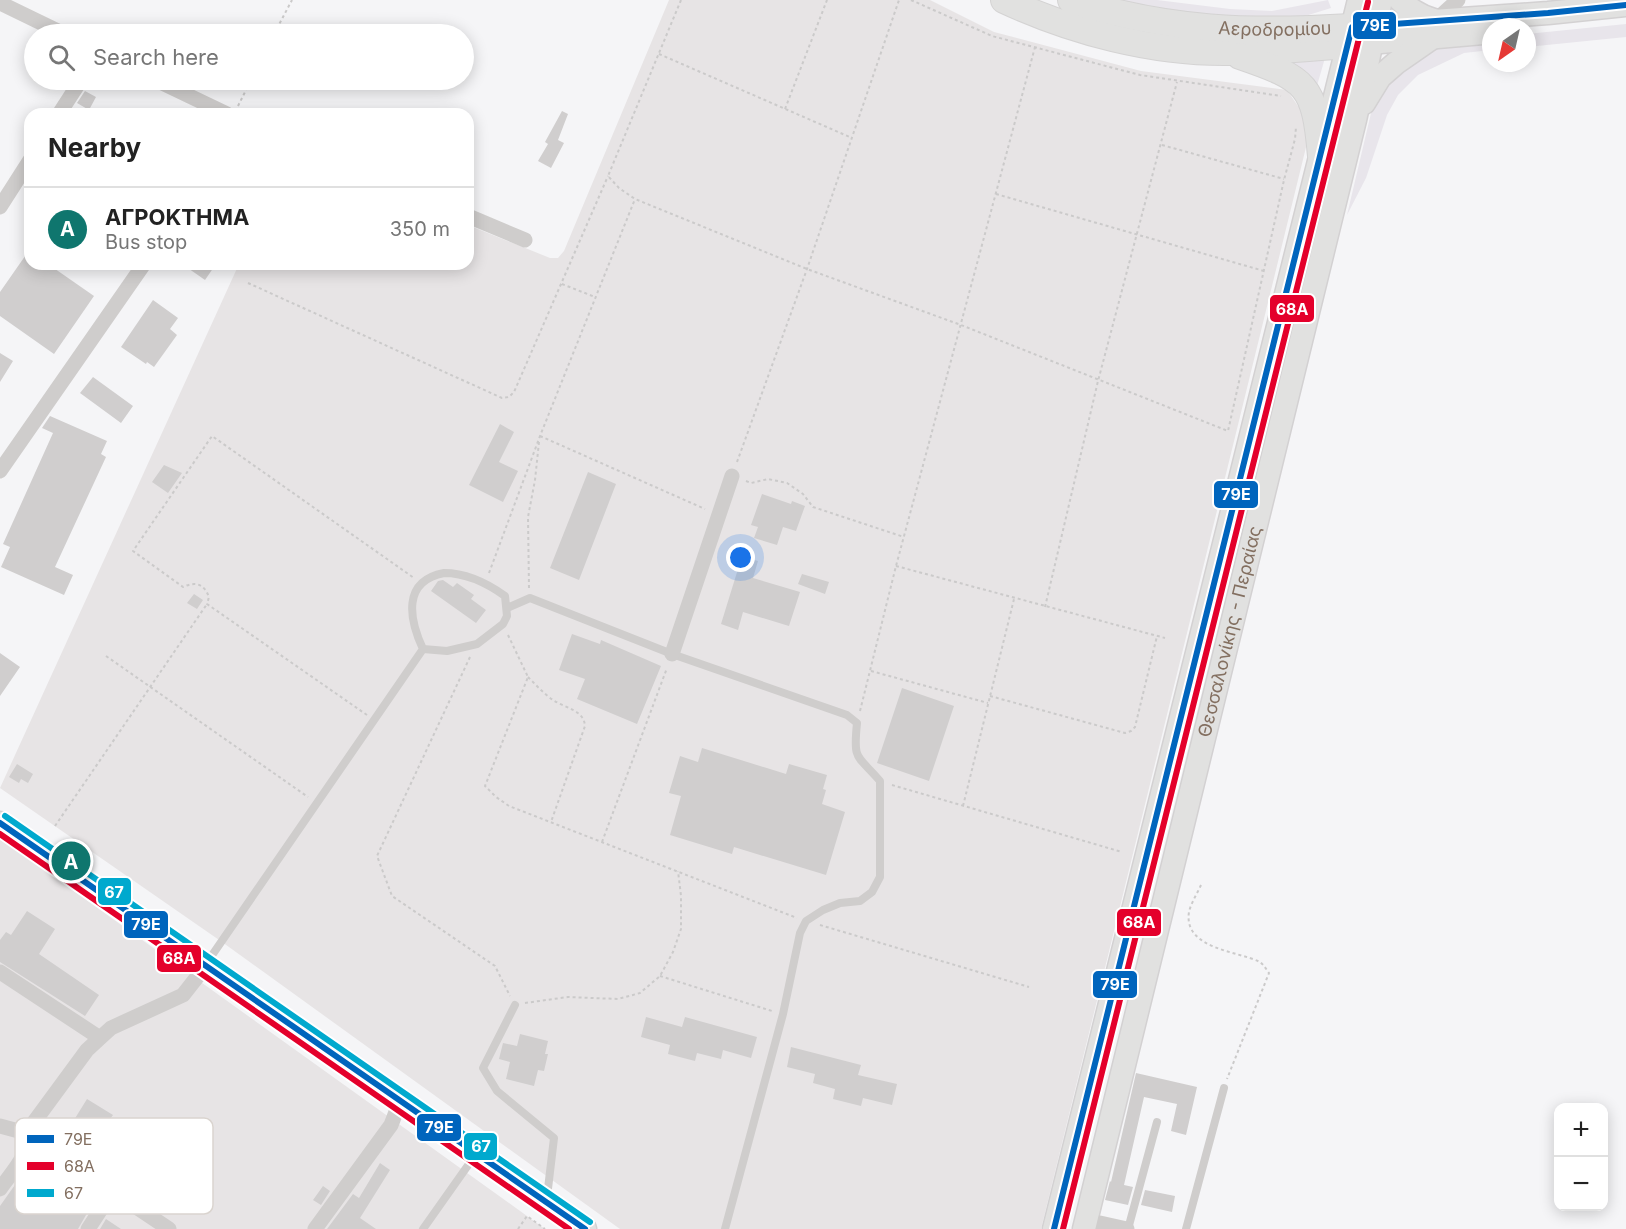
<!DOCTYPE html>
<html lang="en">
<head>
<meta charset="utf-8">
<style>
  :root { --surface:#fff; --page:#f6f6f6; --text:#222; --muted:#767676; --line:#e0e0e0; --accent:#0f766e }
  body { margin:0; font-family:Inter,sans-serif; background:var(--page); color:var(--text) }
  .controls { position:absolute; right:18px; bottom:18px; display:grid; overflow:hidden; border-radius:12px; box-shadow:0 3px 15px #0003 }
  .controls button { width:54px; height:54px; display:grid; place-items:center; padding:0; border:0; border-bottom:2px solid var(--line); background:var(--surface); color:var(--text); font:30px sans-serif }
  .compass { position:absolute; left:1482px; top:18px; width:54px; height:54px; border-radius:50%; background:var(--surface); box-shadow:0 3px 15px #0003; rotate:214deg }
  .you { position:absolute; left:741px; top:558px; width:21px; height:21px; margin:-15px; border:4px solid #fff; border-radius:50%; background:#1a73e8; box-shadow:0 0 0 9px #1a73e833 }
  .badge { display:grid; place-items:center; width:39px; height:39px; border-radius:50%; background:var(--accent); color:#fff; font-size:20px; font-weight:700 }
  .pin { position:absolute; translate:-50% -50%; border:3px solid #fff; box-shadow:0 2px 6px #0006 }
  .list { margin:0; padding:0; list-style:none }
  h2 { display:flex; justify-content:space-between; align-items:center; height:78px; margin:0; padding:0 24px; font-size:26px }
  h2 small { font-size:20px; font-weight:400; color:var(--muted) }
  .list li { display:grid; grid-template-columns:39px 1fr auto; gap:18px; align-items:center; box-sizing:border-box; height:84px; padding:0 24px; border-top:2px solid var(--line) }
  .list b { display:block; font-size:22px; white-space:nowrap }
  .list p { margin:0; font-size:20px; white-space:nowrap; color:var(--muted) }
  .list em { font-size:20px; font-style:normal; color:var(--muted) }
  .icon { flex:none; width:33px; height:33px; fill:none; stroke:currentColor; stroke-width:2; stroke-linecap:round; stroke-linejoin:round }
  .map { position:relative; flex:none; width:1626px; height:1229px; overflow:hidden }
  .search { position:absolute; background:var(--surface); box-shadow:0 3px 15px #0003; left:24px; top:24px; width:450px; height:66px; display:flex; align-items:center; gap:15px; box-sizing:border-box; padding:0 21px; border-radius:33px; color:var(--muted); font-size:22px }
  .panel { position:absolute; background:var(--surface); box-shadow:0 3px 15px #0003; left:24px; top:108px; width:450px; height:162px; border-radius:18px }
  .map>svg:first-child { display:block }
  .built { fill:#e7e4e5 }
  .green { fill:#e8e5eb }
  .building { fill:#d0cece }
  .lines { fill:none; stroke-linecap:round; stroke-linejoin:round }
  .primary-casing { stroke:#d3d1d2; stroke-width:25 }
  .highway-casing { stroke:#d4d3d3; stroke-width:28 }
  .path { stroke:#cbcaca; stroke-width:2; stroke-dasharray:3 3; stroke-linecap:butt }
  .lane { stroke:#cfcdcc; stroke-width:8 }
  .street { stroke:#cfcdcc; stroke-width:15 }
  .primary { stroke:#e1e1e0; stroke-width:22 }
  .highway { stroke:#e1e1e0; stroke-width:26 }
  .bus-1-casing { stroke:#fff; stroke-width:10 }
  .bus-2-casing { stroke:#fff; stroke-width:10 }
  .bus-3-casing { stroke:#fff; stroke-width:10 }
  .bus-1 { stroke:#0065bd; stroke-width:6 }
  .bus-2 { stroke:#e4002b; stroke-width:6 }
  .bus-3 { stroke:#00a9ce; stroke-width:6 }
  .labels { text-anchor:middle; stroke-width:6; stroke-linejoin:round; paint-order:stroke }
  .street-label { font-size:18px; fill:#836f60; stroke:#fff }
  .key { fill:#fff; stroke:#dad4cf; stroke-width:1.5 }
  .key-label { font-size:16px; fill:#836f60 }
  .line-badge { stroke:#fff; stroke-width:2 }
  .badge-label { font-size:16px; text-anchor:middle; font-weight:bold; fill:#fff }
</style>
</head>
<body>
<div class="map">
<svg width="1626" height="1229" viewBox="0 0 1626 1229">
  <rect width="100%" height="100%" fill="#f5f5f7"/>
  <path class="built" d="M669,0H930L994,32L1141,71L1287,90L1302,112L1309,135L1041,1229H620L222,942L0,788L239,264H468V225L550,258H558L564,251Z
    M0,838L527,1216L545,1229H0Z"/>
  <path class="green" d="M1115,0H1157L1230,9L1272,11L1328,0L1331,8L1302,17L1281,19L1185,15Z
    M1626,24V37L1527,47V34Z
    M1491,38V50L1464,53L1418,75L1398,95L1387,115L1366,178L1347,215L1372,109L1385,85L1438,46Z
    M1325,58L1314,96L1282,63Z"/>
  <path class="building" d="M85,91L96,97L89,110L77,103Z
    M562,111L568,114L558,140L564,143L551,168L538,161L548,144L545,142Z
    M30,249V264H48L94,296L54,354L0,316V292Z
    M182,264H216L205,280Z
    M153,300L178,318L170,329L177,335L154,367L147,362L146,364L121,347Z
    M0,353L13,361L0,382Z
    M93,377L133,406L121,423L80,393Z
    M50,416L107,441L101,454L106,457L55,567L73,575L64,595L1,567L10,547L3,544L53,433L42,428Z
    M500,424L514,432L499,462L518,471L503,502L469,485Z
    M164,465L182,473L168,493L152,482Z
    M588,472L616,484L579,580L550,568Z
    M762,494L791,504L792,501L805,506L796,531L783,527L777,545L754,538L758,527L751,525Z
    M742,556L758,561L753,578L800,592L789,626L743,612L738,630L721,624Z
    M802,574L829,582L825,594L798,584Z
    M443,580L453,587L457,583L474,595L471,599L486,610L476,623L431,591L438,581Z
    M194,594L203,600L197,609L187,603Z
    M572,634L600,644L601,640L661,666L637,724L577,699L585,679L559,670Z
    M0,653L20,667L0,696Z
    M902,688L954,706L929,781L877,763Z
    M702,748L786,774L789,764L827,775L823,789L826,790L822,804L845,812L826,875L734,847L732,854L670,835L681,796L669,793L680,756L698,762Z
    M17,764L33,774L28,783L21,779L19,783L9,777Z
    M27,911L55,929L39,954L99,995L85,1016L0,962V940L6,932L11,935Z
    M646,1017L682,1027L685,1017L757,1037L751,1058L723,1050L721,1059L697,1053L695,1061L668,1054L670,1045L641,1037Z
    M520,1034L548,1041L545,1054H548L544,1071L538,1070L534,1086L506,1079L510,1062L499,1059L503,1043L517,1046Z
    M791,1047L861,1065L858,1075L897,1084L892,1105L863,1098L861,1106L833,1099L835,1089L813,1083L815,1074L787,1067Z
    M1136,1073L1197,1087L1186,1135L1171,1131L1177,1104L1144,1097L1124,1185L1133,1187L1128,1205L1105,1200L1110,1181L1111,1182Z
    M87,1099L113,1115L100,1133L95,1130L88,1141L69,1128Z
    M380,1163L390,1170L360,1218L376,1229H327L353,1194L359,1198Z
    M29,1165L90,1208L78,1229H0V1206Z
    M323,1186L330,1191L321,1205L313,1200Z
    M1145,1190L1175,1196L1172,1212L1141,1205Z
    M106,1219L121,1229H100Z"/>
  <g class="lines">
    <g class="primary-casing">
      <g id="primary">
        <path d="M1400,0C1410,10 1420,16 1434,20"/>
        <path d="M1361,26L1548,13L1626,5"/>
        <path d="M1358,44L1483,33"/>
        <path d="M1364,103L1380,77L1396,63L1432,38"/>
        <path d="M0,823C194,959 391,1092 585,1229"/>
        <path d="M1054,1229L1359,0"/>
        <path id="s1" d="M1084,1229L1355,120L1381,0"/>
      </g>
    </g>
    <g class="highway-casing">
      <g id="highway">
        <path d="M1004,0C1073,32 1153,53 1229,52C1268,52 1308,48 1348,45"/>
        <path id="s2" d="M1071,0C1169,31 1251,33 1352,27"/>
        <path d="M1240,56C1307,79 1315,85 1321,156"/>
      </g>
    </g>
    <path class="path" d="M681,0L608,176L619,188L635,199L807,269L961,325L1228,431L1284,180L1295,139L1296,127
      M911,0L992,36L1140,75L1281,96
      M274,34L292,0
      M659,54L852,138
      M238,106L251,80
      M785,109L827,0
      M1162,145L1284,179
      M996,194L1264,271
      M248,283L502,398L509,397L514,392L608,176
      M562,284L595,297
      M540,436L705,509
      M737,462L807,269L899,0
      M746,481L751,483L768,479L787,483L803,494L813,507L904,537
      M896,566L1165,638
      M489,573L540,436L635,199
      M529,588L528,517L535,480L539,442
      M1045,607L1098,381L1177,82
      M508,635L528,677L485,786L496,797L509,806L797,918
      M106,656L308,797
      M470,657L377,856L392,896L495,966L510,996
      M871,671L988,703
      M528,677C536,685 544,694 553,700C565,708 584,710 585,726L551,822
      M990,696L1125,733L1131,731L1135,727L1157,636
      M860,711L896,566L1035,47
      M367,715L207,604L209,597C204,584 196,581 183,587L133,551L212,436L414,578
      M892,785L1122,852
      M963,806L1014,599
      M55,826L207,604
      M602,842L667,668
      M1201,885C1197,894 1191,903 1189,912C1183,949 1238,951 1260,962C1264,965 1266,969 1269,973L1227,1079
      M820,925L1029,987
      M660,976L772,1011
      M525,1003L568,997L618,999L640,993L660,976L673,952L681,929V896L678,871
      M518,1229L527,1216L545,1229"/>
    <path class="lane" d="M444,573C467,573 487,583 505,596L507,616L503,624L477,644L447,651L423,649C409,619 402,581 444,573Z
      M507,608L530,598L672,654L847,715L857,723C853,762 857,754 880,781V877L872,892L860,901L840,903L823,910L806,921L800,933L783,1014L725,1229
      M206,964L423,649
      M515,1005L483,1068L497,1091L554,1138L547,1197
      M423,1229L476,1154
      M1128,1229L1157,1122
      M1186,1229L1224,1088"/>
    <path class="street" d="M0,3L64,34
      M1436,20L1458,0
      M156,80L227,114
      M59,114L81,80
      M0,207L30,160
      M468,216L525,240
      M0,471L144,264
      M672,654L732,476
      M0,972L100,1038
      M0,1126L26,1133L169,1229
      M0,1189C11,1173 32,1153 26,1133L87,1050L100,1038L111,1028L183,995L205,967
      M1100,1223L1127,1229
      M88,1229L113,1191
      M315,1229L391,1125L401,1099"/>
    <use href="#primary" class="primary"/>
    <use href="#highway" class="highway"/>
    <g class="bus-1-casing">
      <path id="bus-1" d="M0,823L585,1229
        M1054,1229L1352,27L1548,13L1626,5"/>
    </g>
    <g class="bus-2-casing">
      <path id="bus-2" d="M0,834L569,1229
        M1063,1229L1368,2"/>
    </g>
    <g class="bus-3-casing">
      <path id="bus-3" d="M5,816L590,1222"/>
    </g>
    <use href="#bus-1" class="bus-1"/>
    <use href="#bus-2" class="bus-2"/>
    <use href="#bus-3" class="bus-3"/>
  </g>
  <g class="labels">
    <g class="street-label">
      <text dy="6" stroke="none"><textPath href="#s2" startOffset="207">Αεροδρομίου</textPath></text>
      <text dy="6" stroke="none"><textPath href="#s1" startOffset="615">Θεσσαλονίκης - Περαίας</textPath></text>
    </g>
  </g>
  <rect x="15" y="1118" width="198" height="96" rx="9" class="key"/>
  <rect x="27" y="1135" width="27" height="8" fill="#0065bd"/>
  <rect x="27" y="1162" width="27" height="8" fill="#e4002b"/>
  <rect x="27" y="1189" width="27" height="8" fill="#00a9ce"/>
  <g class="key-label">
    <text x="64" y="1145">79Ε</text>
    <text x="64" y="1172">68Α</text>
    <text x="64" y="1199">67</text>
  </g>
  <g class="line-badge">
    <rect x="1352" y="11" width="45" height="29" rx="6" fill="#0065bd"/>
    <rect x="1269" y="294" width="46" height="29" rx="6" fill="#e4002b"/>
    <rect x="1213" y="480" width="46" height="29" rx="6" fill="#0065bd"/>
    <rect x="97" y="877" width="35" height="29" rx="6" fill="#00a9ce"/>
    <rect x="1116" y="908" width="46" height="29" rx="6" fill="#e4002b"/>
    <rect x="123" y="910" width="46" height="29" rx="6" fill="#0065bd"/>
    <rect x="156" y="944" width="46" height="29" rx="6" fill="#e4002b"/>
    <rect x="1092" y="970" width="46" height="29" rx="6" fill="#0065bd"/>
    <rect x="416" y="1113" width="46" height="29" rx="6" fill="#0065bd"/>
    <rect x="463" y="1132" width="35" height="29" rx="6" fill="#00a9ce"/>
  </g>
  <g class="badge-label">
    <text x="1375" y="31">79Ε</text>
    <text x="1292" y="315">68Α</text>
    <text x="1236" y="500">79Ε</text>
    <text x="114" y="898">67</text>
    <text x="1139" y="928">68Α</text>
    <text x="146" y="930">79Ε</text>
    <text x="179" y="964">68Α</text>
    <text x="1115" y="990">79Ε</text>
    <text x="439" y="1133">79Ε</text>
    <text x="481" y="1152">67</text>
  </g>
</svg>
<div class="controls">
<button>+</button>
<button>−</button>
</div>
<svg class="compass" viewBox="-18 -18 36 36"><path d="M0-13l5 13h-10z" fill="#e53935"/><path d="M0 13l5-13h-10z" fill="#767676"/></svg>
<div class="you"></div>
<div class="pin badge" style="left:71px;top:861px">A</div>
<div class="search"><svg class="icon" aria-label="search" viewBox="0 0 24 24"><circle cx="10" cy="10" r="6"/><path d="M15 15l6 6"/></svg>Search here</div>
<section class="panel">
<h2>Nearby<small></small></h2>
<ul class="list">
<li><span class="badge">A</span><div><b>ΑΓΡΟΚΤΗΜΑ</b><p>Bus stop</p></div><em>350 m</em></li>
</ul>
</section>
</div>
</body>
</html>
